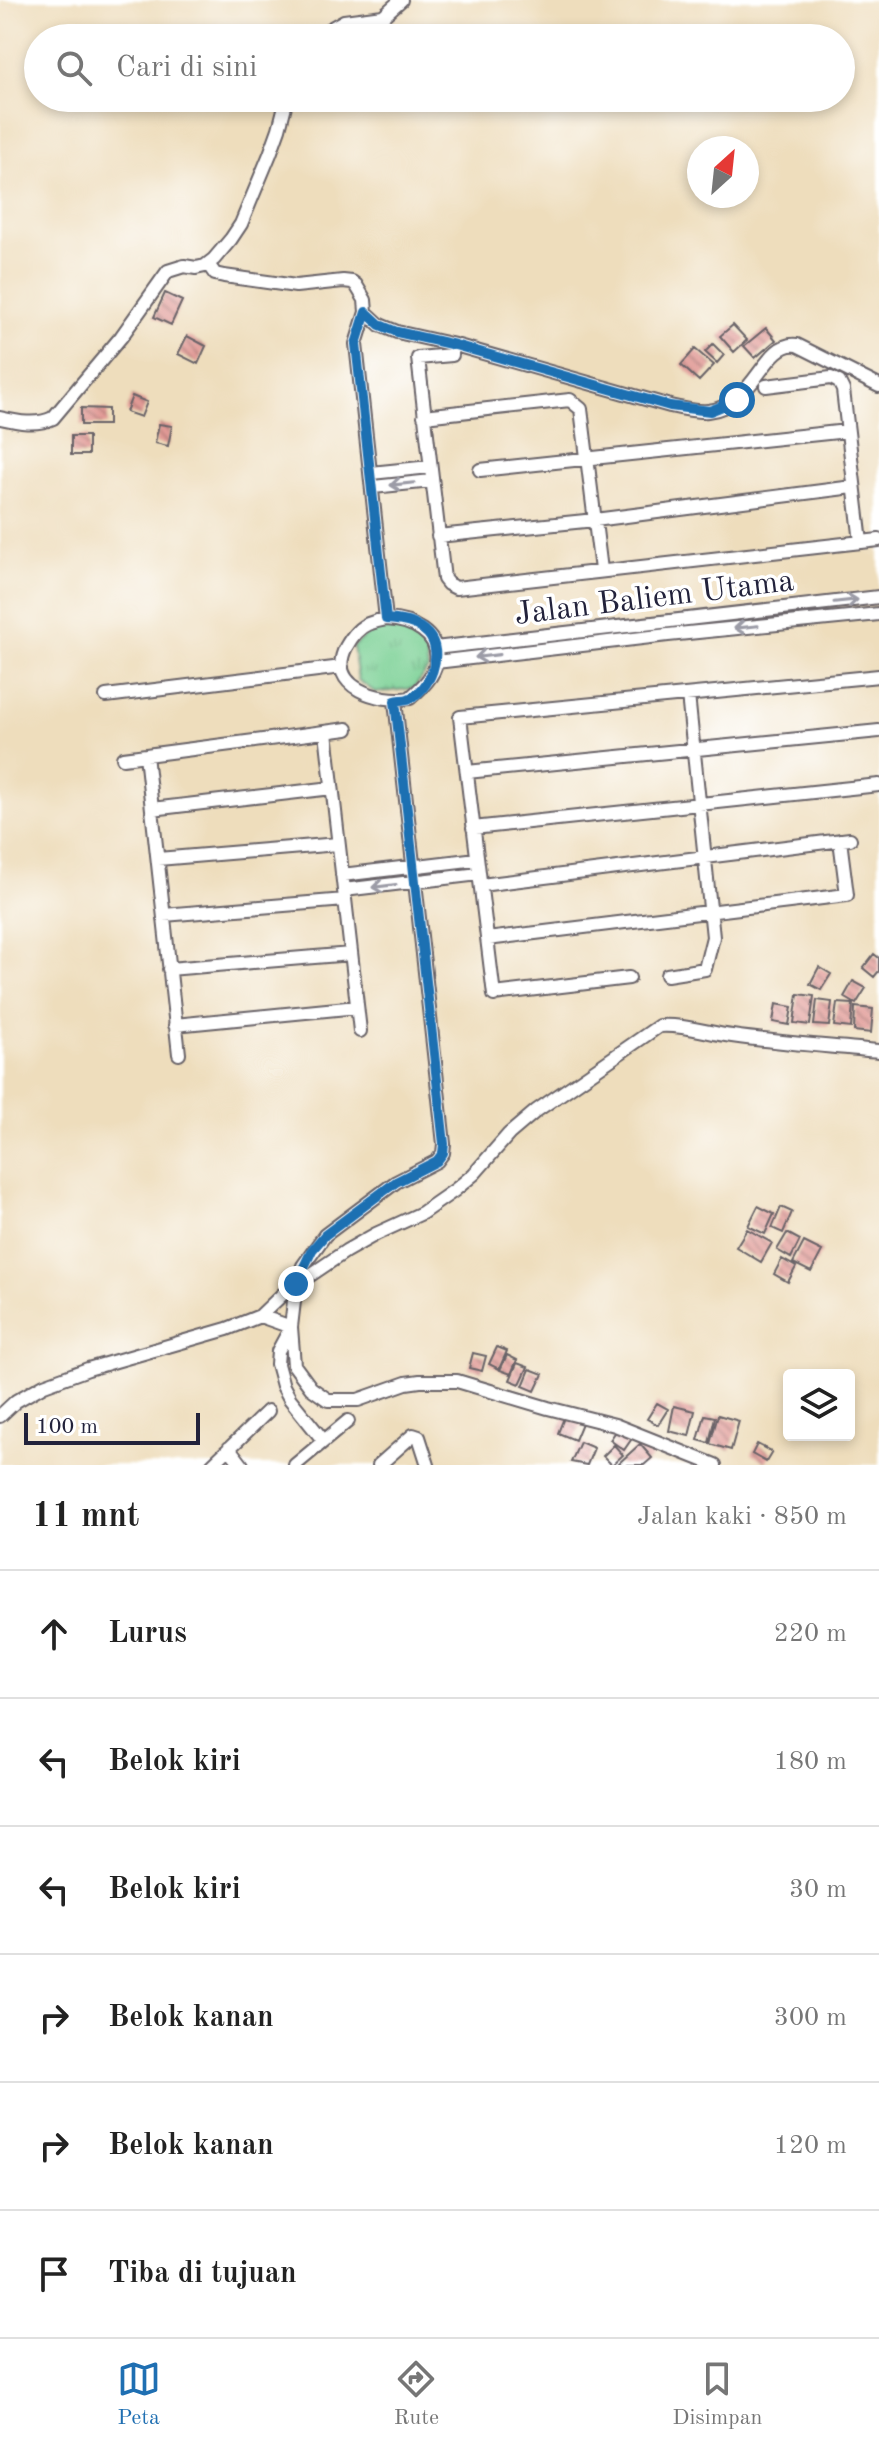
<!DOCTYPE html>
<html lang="id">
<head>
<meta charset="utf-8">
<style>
  :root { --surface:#fff; --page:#f2f2f2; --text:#222; --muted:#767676; --line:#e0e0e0; --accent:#1f6fb2 }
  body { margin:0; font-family:"Old Standard TT",serif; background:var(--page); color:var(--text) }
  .controls { position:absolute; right:24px; bottom:24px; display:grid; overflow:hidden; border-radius:8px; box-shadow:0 4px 12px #0003 }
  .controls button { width:72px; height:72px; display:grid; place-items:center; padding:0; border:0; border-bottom:2px solid var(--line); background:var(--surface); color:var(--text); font:40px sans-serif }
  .compass { position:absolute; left:687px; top:136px; width:72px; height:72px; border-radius:50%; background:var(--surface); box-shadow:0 4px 12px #0003; rotate:27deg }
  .scale { position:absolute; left:24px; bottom:20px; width:176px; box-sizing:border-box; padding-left:8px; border:4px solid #22223b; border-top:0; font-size:22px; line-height:28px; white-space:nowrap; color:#22223b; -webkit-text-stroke:6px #fff; paint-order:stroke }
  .stop { position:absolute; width:24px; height:24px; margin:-18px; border:6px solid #1f6fb2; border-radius:50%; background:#fff }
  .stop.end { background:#1f6fb2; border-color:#fff; box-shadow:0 2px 8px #0008 }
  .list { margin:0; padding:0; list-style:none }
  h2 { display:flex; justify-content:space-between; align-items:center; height:104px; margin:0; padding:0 32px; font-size:34px }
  h2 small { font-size:26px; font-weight:400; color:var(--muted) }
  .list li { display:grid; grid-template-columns:52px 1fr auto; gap:24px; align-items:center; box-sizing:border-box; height:128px; padding:0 32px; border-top:2px solid var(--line) }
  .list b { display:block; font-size:30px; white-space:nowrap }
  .list em { font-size:26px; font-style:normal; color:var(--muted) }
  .icon { flex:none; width:44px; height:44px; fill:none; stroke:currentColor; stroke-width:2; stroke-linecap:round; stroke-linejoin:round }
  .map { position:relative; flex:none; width:879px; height:1465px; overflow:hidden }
  .search { position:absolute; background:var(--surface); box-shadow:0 4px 12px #0003; left:24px; right:24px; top:24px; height:88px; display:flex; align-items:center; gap:20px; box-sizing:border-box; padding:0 28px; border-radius:44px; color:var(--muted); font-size:30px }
  .sheet { height:872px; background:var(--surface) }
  nav { display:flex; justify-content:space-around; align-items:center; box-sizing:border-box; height:112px; border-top:2px solid var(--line); background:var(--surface); font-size:22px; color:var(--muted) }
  nav a { display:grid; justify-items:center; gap:4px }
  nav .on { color:var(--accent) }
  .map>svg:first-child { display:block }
  .grass { fill:url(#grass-tufts); stroke:#4e7968; stroke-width:2 }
  .building { fill:url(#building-back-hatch) }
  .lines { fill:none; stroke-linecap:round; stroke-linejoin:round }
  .street-casing { stroke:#696368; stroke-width:16 }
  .street { stroke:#fff; stroke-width:12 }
  .oneway { stroke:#9c9ca7 }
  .route { stroke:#1f6fb2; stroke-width:10 }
  .labels { text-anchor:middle; stroke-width:7; stroke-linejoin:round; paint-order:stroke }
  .street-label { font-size:32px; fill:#22223b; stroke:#fff }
</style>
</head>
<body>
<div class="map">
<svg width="879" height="1465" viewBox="0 0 879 1465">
  <defs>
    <pattern id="grass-tufts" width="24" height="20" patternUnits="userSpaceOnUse" patternTransform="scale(2)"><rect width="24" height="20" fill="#7ad094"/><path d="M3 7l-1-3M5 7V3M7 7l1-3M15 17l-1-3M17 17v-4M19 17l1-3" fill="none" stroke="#69b280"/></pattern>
    <pattern id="building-back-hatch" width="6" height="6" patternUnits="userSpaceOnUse" patternTransform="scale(2)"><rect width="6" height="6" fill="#e19a95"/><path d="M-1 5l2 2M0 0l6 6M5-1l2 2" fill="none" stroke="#b67d7b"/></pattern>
  </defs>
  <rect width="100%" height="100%" fill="#fff"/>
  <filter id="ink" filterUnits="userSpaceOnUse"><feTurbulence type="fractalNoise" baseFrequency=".0125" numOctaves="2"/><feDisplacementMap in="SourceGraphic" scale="16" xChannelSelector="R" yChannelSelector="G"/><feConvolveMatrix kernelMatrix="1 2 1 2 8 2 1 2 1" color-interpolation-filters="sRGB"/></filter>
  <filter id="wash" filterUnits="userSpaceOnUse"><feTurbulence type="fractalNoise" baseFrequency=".006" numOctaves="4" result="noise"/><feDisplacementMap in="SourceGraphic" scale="32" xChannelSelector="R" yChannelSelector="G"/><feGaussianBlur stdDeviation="1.8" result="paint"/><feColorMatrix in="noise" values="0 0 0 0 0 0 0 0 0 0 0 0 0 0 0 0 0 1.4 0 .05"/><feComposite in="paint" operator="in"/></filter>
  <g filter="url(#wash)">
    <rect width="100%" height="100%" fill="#eeddbc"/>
    <path class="grass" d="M405,627L425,643L428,669L414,688L376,693L358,680L353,647L371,631Z"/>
    <g id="blocks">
      <path class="building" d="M165,293L182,301L171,325L154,317Z
        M733,325L747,340L734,352L720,336Z
        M766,328L776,340L755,358L744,346Z
        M187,336L206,346L198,364L178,354Z
        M713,344L724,355L717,363L705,352Z
        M695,349L714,365L699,381L681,365Z
        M132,396L147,402L141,417L126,412Z
        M81,408L108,409V425H81Z
        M159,424L172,426L168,446L155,443Z
        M71,436H88V455H71Z
        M874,954L879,958V971L874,977L863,968Z
        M819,967L831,974L821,990L810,984Z
        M853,981L866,988L856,1004L844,997Z
        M798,994L814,996L810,1025L794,1023Z
        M817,1000L832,1002L829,1026L814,1025Z
        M837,1003L853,1004L851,1028L834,1026Z
        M776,1004L792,1007L789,1025L773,1022Z
        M855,1007L873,1009L871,1033L854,1031Z
        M758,1206L774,1214L765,1234L748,1226Z
        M781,1207L792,1212L783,1233L772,1228Z
        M747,1229L772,1243L761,1262L736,1247Z
        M787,1233L800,1240L791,1258L777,1250Z
        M804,1242L822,1251L811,1272L793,1263Z
        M782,1259L796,1267L788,1282L774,1274Z
        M497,1347L507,1351L499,1369L489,1364Z
        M473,1353L486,1356L482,1371L469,1368Z
        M507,1355L517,1360L511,1374L500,1370Z
        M517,1363L528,1367L520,1384L510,1380Z
        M530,1369L543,1374L535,1391L523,1386Z
        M657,1403L668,1409L658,1425L647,1419Z
        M674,1406L695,1411L689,1436L669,1431Z
        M565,1415L582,1423L575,1440L558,1433Z
        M705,1415L715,1417L709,1443L698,1440Z
        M718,1415L739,1421L731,1450L710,1444Z
        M619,1427L633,1437L624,1450L610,1440Z
        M580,1442L594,1448L587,1465L571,1462Z
        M640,1444L652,1458L644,1465H620L619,1463Z
        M757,1444L772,1452L766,1462L752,1454Z
        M614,1445L623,1455L612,1465L603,1456Z"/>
    </g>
  </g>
  <g filter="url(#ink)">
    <use href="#blocks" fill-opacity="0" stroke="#696368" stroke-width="2"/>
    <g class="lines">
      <g class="street-casing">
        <path id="street" d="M314,38L344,21L383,16L401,0
          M208,264L215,274L224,276L296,286L343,281L352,282L356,285L365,300L366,312L356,344L386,619
          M366,312L380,325L397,332L455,345L670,406C683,409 696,412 708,411C755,407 764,340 797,345L879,386
          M452,355L418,358L444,579L448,584L456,588L879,540
          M766,386L831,378L839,382L843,390L861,542
          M424,416L570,400L581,409L601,570
          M0,418C18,422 36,426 53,418L121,337L168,271L184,266L196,268L205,266L214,259L231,239L241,224L270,154L279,129L287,98
          M480,470L847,431
          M371,473L430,467
          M373,487L432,481
          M438,536L595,520L853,487
          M386,619C410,620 441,633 436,663C434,677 420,689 410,698C381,703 325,688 346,647C351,638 358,628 368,624C373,622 380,620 386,619Z
          M435,648L879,597
          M436,662L668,635L879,614
          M106,696L342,667
          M326,732L360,1031
          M146,755L179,1054
          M123,758L347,729
          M467,772L879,731
          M152,809L332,788
          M473,828L879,785
          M158,859L338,844
          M342,875L477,859
          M481,885L850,839
          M344,890L479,874
          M164,915L345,900
          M487,939L847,895L840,840
          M169,969L351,954
          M667,975L705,969L713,937L688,695
          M494,994L629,978
          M494,995L460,717L879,676
          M175,1025L357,1007
          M260,1316L291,1327L294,1365L311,1388L328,1400H358L406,1383L420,1381H457L548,1408L615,1425L715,1465
          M0,1416L16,1401L44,1385L88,1369L227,1329L260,1316L284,1293L346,1251L376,1234L422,1213L455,1190L474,1174L509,1134L536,1111L659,1026C682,1024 708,1033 732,1036C781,1043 830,1046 879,1051
          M323,1440L290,1399L283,1386L277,1364L278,1351L291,1327L296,1284L303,1266L325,1235L396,1182L437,1161L443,1153L444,1144L395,701
          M229,1448L242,1465
          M212,1465L268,1411
          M295,1465L348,1421
          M379,1465L413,1435L419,1437L428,1465"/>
      </g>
      <use href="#street" class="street"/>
    </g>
    <defs><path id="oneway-shaft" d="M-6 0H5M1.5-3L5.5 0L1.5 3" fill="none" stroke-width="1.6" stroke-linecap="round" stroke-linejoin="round" transform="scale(2)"/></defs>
    <g class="oneway">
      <use href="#oneway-shaft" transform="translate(402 484) rotate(174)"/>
      <use href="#oneway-shaft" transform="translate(846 601) rotate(-6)"/>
      <use href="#oneway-shaft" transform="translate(746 627) rotate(174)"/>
      <use href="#oneway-shaft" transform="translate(487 656) rotate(173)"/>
      <use href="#oneway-shaft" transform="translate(384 886) rotate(173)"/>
    </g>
  </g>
  <g class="lines" filter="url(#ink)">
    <path class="route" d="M296,1284L312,1250L325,1235L396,1182L437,1161L443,1153L444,1144L395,701C399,700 404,700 408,699C430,691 445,653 428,634C417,622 401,620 386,619L356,344L366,312L380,325L397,332L455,345L670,406L710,411L737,400"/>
  </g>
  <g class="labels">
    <g class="street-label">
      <text transform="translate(654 596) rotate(-7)" y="11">Jalan Baliem Utama</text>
    </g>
  </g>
</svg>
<div class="controls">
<button><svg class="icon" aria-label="layers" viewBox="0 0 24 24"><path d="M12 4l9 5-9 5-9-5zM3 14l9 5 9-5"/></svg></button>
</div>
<svg class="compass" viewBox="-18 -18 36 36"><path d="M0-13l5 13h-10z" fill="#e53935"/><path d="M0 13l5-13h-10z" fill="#767676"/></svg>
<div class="scale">100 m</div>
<div class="stop" style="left:737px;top:400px"></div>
<div class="stop end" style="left:296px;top:1284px"></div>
<div class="search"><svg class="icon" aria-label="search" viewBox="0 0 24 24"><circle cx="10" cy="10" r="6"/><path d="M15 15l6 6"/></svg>Cari di sini</div>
</div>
<section class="sheet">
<h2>11 mnt<small>Jalan kaki · 850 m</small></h2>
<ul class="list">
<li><svg class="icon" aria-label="ahead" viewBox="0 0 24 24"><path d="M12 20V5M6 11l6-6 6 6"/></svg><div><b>Lurus</b></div><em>220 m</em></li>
<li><svg class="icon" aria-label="left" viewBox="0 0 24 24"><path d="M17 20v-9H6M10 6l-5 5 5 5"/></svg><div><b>Belok kiri</b></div><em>180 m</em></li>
<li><svg class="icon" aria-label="left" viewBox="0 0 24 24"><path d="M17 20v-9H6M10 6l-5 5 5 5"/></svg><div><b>Belok kiri</b></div><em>30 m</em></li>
<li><svg class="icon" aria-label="right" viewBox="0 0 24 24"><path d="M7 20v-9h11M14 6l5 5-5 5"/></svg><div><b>Belok kanan</b></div><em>300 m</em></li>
<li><svg class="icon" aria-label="right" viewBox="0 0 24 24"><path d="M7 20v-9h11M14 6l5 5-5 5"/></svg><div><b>Belok kanan</b></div><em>120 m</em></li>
<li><svg class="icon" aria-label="arrive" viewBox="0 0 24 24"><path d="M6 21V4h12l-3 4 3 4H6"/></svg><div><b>Tiba di tujuan</b></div></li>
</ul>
</section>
<nav>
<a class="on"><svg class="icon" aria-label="map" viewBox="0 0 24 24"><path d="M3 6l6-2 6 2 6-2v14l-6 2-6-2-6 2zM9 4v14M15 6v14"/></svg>Peta</a>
<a><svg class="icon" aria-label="directions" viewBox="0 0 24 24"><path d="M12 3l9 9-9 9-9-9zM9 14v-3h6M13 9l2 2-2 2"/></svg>Rute</a>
<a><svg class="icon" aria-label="saved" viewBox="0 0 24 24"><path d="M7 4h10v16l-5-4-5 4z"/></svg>Disimpan</a>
</nav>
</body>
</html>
